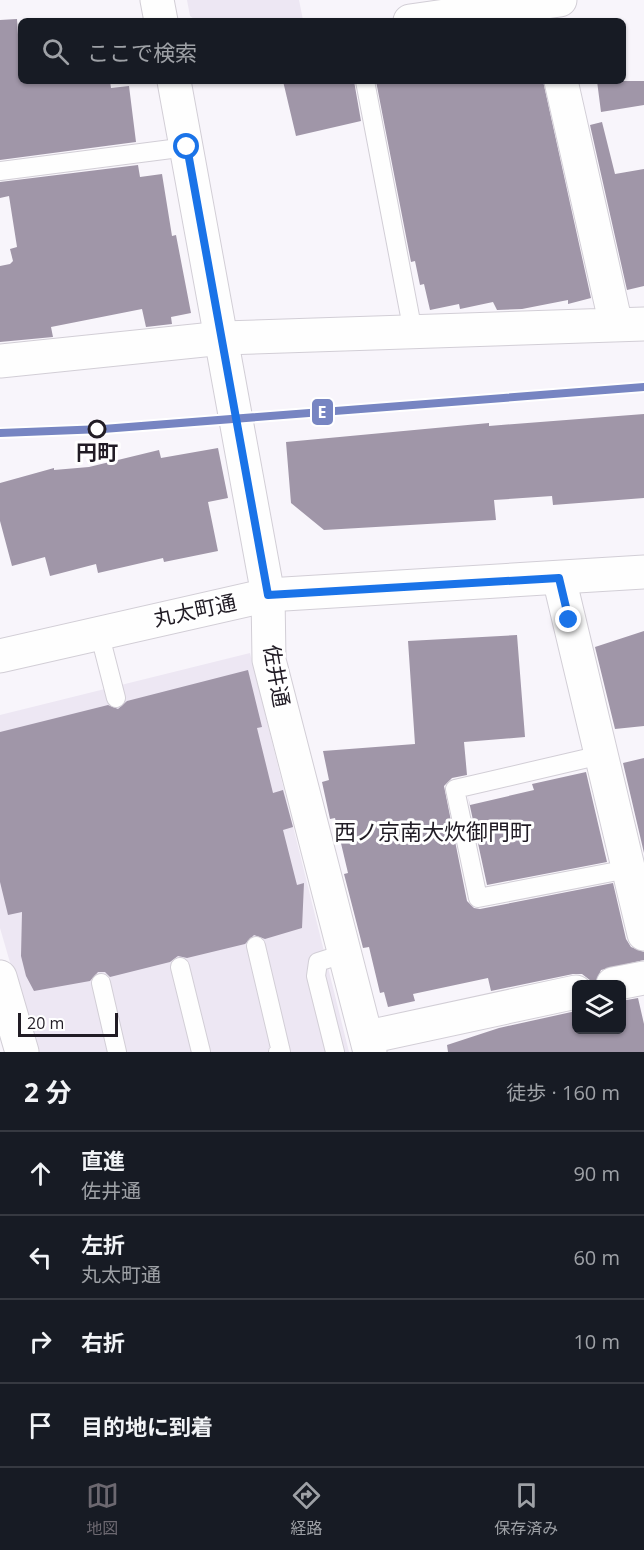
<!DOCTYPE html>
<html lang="ja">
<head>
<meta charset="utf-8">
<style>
  :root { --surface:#171b24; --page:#20242c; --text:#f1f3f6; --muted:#9ea1a6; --line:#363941; --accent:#6c6870 }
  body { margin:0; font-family:"Open Sans","Noto Sans JP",sans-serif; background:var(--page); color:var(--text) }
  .controls { position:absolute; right:18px; bottom:18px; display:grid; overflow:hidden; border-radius:9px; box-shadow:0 2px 4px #0004 }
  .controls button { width:54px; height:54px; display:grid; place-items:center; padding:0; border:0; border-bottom:2px solid var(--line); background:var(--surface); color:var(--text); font:30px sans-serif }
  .scale { position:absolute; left:18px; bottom:15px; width:100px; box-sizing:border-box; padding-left:6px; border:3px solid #211c25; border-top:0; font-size:16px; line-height:21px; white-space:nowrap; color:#211c25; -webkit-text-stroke:4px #fff; paint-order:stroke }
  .stop { position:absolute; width:18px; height:18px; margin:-14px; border:4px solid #1a73e8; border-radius:50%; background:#fff }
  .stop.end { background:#1a73e8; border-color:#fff; box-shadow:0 2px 6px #0008 }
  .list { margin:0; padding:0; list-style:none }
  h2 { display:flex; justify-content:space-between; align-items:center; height:78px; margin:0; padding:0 24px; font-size:26px }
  h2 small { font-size:20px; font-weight:400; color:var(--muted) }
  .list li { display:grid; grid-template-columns:39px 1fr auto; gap:18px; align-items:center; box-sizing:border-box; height:84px; padding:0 24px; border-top:2px solid var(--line) }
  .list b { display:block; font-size:22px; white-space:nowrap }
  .list p { margin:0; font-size:20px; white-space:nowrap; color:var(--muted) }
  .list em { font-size:20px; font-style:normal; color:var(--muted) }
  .icon { flex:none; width:33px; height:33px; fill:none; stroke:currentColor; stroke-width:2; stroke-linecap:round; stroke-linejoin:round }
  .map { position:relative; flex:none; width:644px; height:1052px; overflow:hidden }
  .search { position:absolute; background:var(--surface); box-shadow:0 2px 4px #0004; left:18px; right:18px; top:18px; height:66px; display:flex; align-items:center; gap:15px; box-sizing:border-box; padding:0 21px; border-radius:9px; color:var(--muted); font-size:22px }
  .sheet { height:414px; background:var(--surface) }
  nav { display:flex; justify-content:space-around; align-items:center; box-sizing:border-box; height:84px; border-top:2px solid var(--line); background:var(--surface); font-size:16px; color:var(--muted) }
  nav a { display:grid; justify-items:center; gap:3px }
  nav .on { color:var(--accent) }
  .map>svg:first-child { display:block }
  .built { fill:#ede7f3 }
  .building { fill:#a096a8 }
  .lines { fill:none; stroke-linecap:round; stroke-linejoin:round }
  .service-casing { stroke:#d2ced6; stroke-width:20 }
  .minor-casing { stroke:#d2ced6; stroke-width:35 }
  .tertiary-casing { stroke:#d2ced6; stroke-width:35 }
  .primary-casing { stroke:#d2ced6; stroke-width:35 }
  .service { stroke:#fefefe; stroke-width:18 }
  .minor { stroke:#fefefe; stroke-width:33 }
  .tertiary { stroke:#fefefe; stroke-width:33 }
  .primary { stroke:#fefefe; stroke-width:33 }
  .rail-1-casing { stroke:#fff; stroke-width:12 }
  .rail-1 { stroke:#7785c2; stroke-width:8 }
  .route { stroke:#1a73e8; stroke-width:8 }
  .stop-dot { fill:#fff; stroke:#211c25; stroke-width:3 }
  .labels { text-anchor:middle; stroke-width:6; stroke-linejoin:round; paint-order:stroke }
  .stop-label { font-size:21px; font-weight:bold; fill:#211c25; stroke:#fff }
  .street-label { font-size:21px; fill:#211c25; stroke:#fff }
  .neighbourhood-label { font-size:22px; fill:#211c25; stroke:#fff }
  .line-badge { stroke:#fff; stroke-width:2 }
  .badge-label { font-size:16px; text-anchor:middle; font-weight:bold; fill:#fff }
</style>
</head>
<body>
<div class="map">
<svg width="644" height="1052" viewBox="0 0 644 1052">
  <rect width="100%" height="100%" fill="#f8f5fb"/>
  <path class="built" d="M187,0H299L303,20L197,21L190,16Z
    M250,653L349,1052H36L0,928V715Z"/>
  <path class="building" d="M17,19L21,81H110L111,88L129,86L136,142L0,160V20Z
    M283,81H354L361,121L296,136Z
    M376,81H543L591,298L568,304V300L522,309L497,310L493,302L460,309L459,304L430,310L424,284L420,285L415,261L411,262Z
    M597,81H644V105L601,112Z
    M602,122L615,174L644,169V286L627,290L590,125Z
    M138,165L140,177L162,174L172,236L176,235L191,313L171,317L172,324L146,327L142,309L51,327L53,337L0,342V266L10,264L13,261L10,249L17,247L9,196L0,198V182Z
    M644,414V498L553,505L552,496L494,500L496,520L324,530L291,503L286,442L489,423V426Z
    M218,448L228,498L208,502L218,551L164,562L163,558L98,573L96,564L50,576L45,557L12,566L0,521V483L54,468V470L89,467L159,450L161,458Z
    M644,631V726L615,729L595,647Z
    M517,635L525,737L464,742L467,775L452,778L444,786L467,901L474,908L480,909L613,883L626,939L631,947L644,952V960L601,970L595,984L582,974H573L491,991L488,978L413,994L415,1001L388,1007L384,992L380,993L369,947L363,948L344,874L348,873L335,818L330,819L322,782L329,780L323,751L415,744L408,641Z
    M248,670L262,727L257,728L273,793L283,790L293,827L283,830L297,885L304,883L302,928L265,939L254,935L245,944L187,958L178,956L170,962L110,977L105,972H98L90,981L34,991L26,976L21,956L22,912L8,915L0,882V732L108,705L118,709L127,701Z
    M644,758V853L623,763Z
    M586,772L607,862L487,885L468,797L470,805L534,790L532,784Z
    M638,998L644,1024V1052H448L447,1045L499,1028L576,1011V1029H621V1001Z"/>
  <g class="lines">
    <g class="service-casing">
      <path id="service" d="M365,81L413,332
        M0,171L187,147
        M99,632L116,698
        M601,755L455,789L478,898L628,869
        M256,946L281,1052H278
        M180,967L201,1052
        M101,983L117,1052
        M335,1052L316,976L318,962L346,953"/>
    </g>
    <g class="minor-casing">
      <path id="minor" d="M410,21L560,0
        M561,81L616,325
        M0,361L223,338L644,324
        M559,578L644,934
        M268,595L269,660L370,1052
        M0,977L22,1052
        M613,984L644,978
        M368,1037L576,992"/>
    </g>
    <g class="tertiary-casing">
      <path id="tertiary" d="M157,0L161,21
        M174,81L268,595"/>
    </g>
    <g class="primary-casing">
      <path id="primary" d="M0,656L268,595L644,572"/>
    </g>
    <use href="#service" class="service"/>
    <use href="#minor" class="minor"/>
    <use href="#tertiary" class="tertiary"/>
    <use href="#primary" class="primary"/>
    <g class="rail-1-casing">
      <path id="rail-1" d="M0,433L103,429L644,387"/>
    </g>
    <use href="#rail-1" class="rail-1"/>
  </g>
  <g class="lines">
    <path class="route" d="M187,147L268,595L559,578L569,620"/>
  </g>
  <circle class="stop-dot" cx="97" cy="429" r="8"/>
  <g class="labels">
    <g class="stop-label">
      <text x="97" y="460">円町</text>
    </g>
    <g class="street-label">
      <text transform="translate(195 611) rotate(-12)" y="7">丸太町通</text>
      <text transform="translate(276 676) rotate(80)" y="7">佐井通</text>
    </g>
    <g class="neighbourhood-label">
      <text x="433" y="840">西ノ京南大炊御門町</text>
    </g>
  </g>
  <rect class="line-badge" x="311" y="398" width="23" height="28" rx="6" fill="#7785c2"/>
  <g class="badge-label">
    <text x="322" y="418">E</text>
  </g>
</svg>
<div class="controls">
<button><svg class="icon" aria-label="layers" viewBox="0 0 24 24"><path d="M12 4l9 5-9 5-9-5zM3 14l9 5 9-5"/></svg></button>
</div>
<div class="scale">20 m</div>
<div class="stop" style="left:187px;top:147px"></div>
<div class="stop end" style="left:569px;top:620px"></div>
<div class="search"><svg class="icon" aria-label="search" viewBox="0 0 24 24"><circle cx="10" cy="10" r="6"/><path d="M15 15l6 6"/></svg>ここで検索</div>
</div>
<section class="sheet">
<h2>2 分<small>徒歩 · 160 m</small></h2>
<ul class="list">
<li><svg class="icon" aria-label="ahead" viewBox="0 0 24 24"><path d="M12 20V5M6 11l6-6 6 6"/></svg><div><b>直進</b><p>佐井通</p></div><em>90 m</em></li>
<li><svg class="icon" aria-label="left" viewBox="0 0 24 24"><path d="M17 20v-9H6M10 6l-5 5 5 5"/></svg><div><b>左折</b><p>丸太町通</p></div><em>60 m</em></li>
<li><svg class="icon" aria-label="right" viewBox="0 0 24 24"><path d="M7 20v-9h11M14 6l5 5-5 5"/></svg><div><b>右折</b></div><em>10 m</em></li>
<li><svg class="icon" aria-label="arrive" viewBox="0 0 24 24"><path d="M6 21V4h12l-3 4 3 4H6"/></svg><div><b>目的地に到着</b></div></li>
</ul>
</section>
<nav>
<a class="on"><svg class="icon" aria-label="map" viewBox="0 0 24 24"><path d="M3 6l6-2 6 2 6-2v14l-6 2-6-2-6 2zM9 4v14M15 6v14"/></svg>地図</a>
<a><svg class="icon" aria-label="directions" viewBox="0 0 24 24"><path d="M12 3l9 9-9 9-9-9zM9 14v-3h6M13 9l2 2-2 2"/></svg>経路</a>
<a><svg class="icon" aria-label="saved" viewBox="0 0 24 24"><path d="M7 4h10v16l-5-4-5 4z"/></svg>保存済み</a>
</nav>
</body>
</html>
